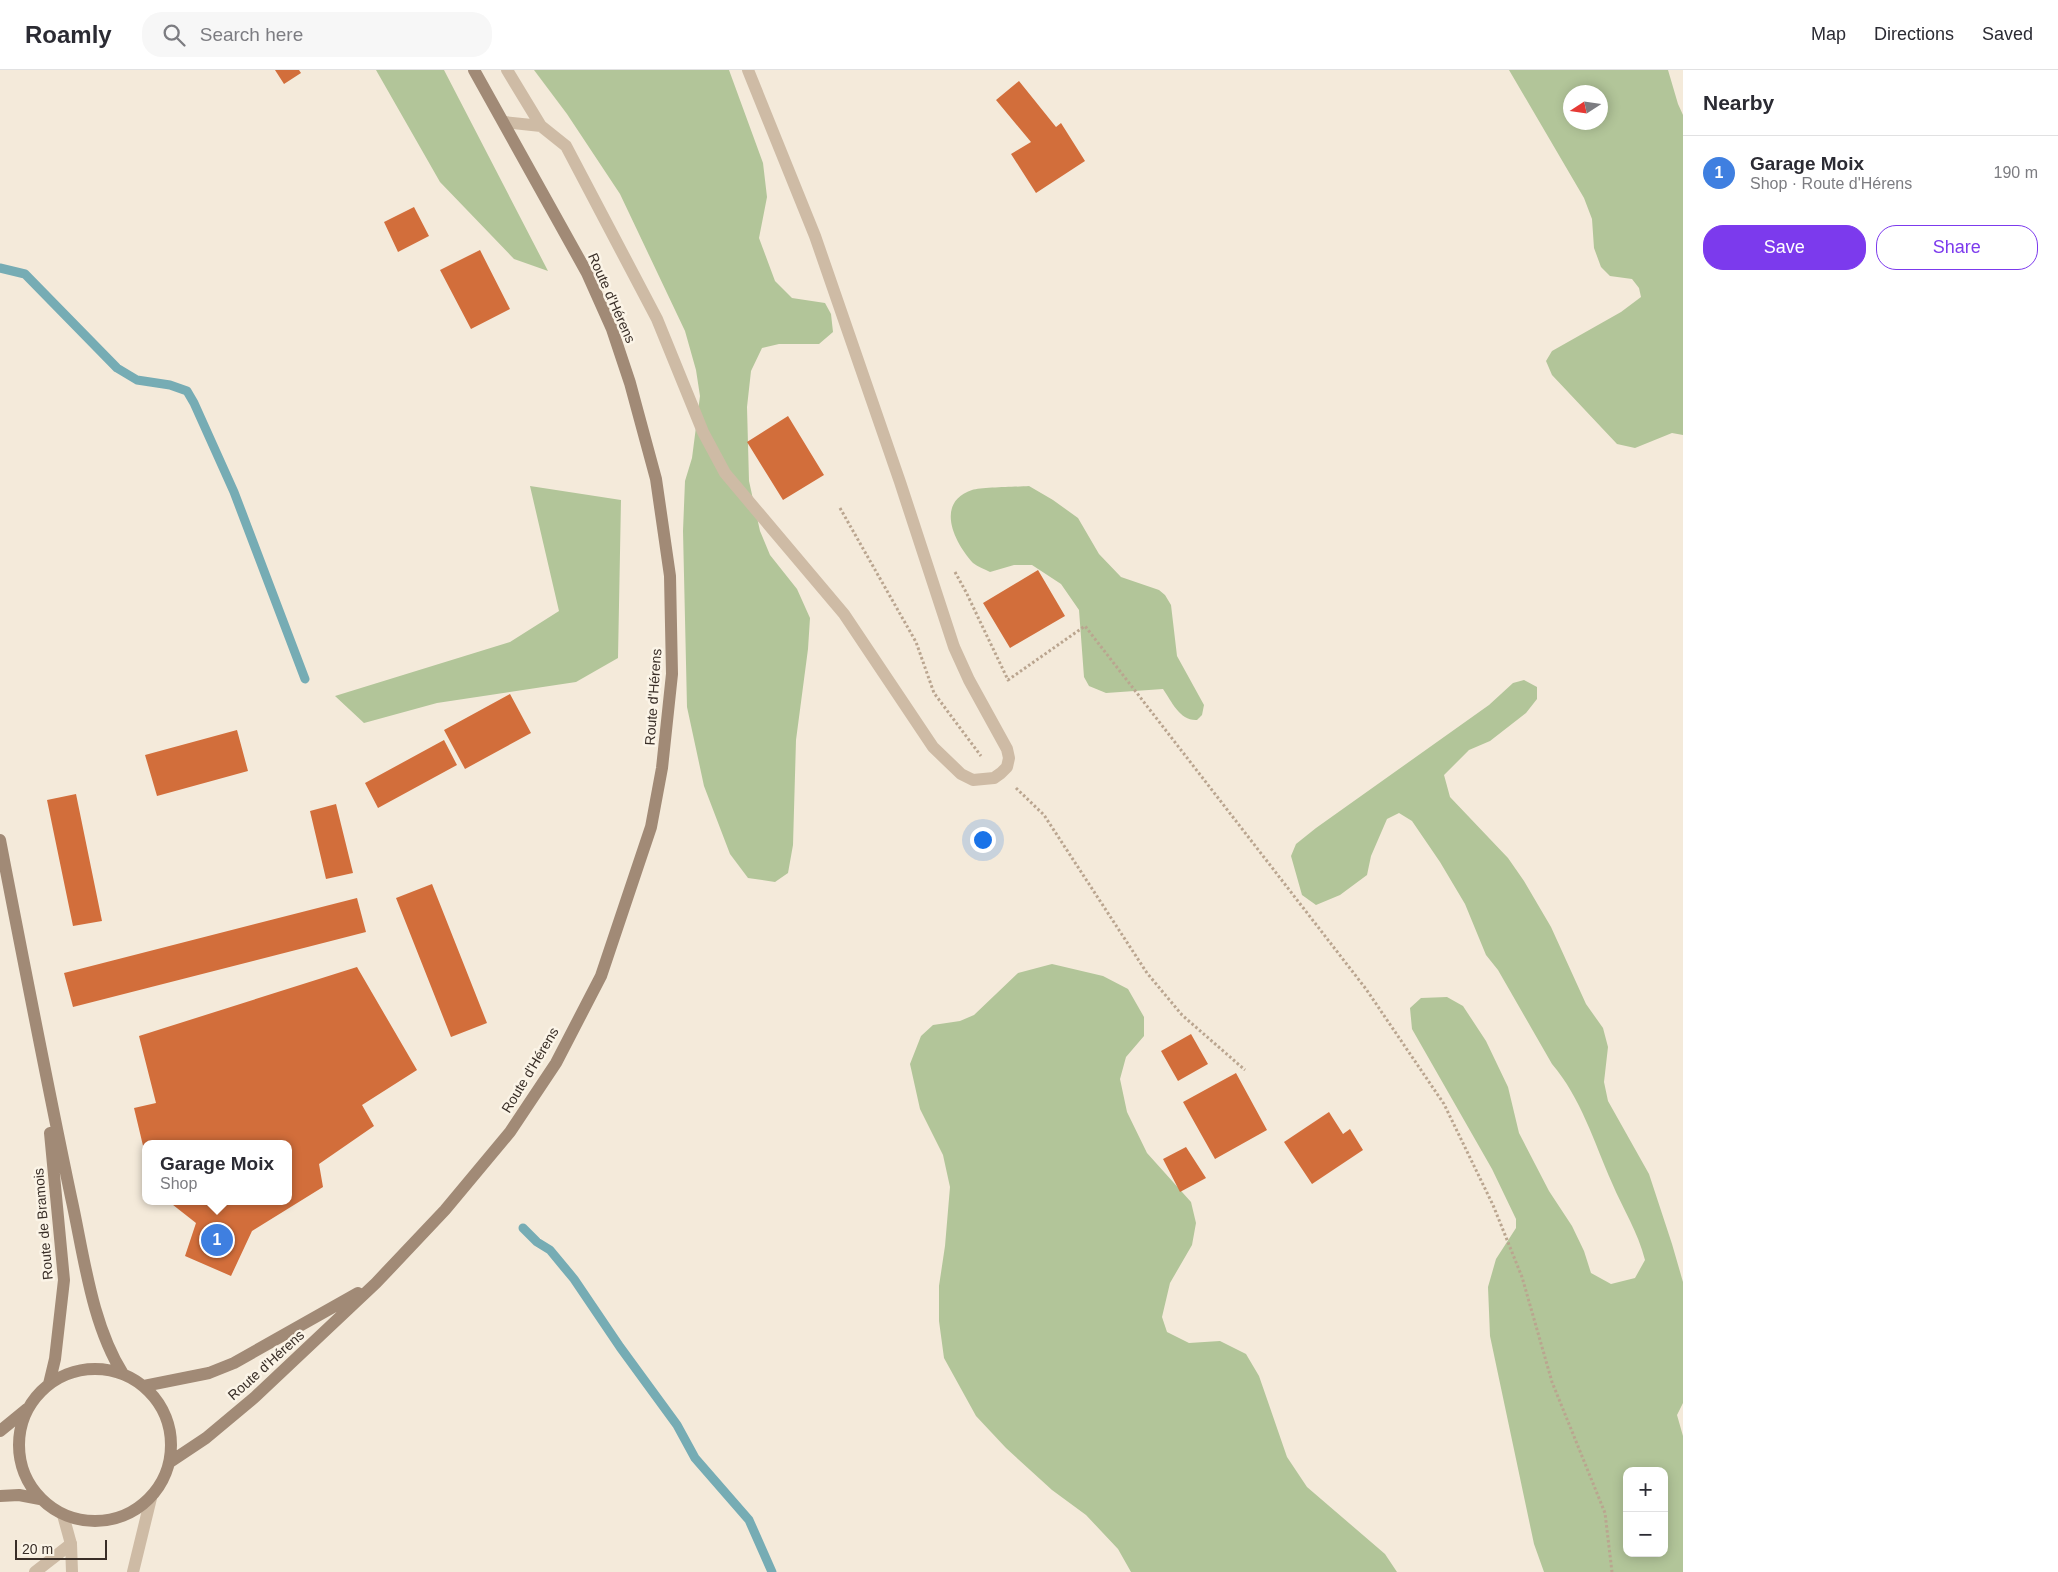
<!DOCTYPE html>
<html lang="en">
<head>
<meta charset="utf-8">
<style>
  :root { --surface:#fff; --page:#f7f7f7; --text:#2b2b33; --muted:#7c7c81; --line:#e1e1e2; --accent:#7c3aed }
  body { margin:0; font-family:Helvetica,sans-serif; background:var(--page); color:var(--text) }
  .controls { position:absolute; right:15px; bottom:15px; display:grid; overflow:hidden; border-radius:10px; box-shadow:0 2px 12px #0003 }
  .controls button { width:45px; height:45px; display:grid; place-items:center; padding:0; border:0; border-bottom:1px solid var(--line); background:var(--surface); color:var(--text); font:25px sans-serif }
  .compass { position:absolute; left:1563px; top:15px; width:45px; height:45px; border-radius:50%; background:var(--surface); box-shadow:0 2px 12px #0003; rotate:258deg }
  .scale { position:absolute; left:15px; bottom:12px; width:92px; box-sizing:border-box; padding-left:5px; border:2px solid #392e27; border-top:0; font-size:14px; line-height:18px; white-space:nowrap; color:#392e27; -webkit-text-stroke:4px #fbf4e7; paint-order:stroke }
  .you { position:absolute; left:982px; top:769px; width:18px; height:18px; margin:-12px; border:4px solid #fff; border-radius:50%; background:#1a73e8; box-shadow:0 0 0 8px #1a73e833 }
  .badge { display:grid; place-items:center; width:32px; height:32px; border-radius:50%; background:var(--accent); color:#fff; font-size:16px; font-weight:700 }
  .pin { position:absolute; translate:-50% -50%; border:2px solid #fff; box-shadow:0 1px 5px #0006 }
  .popup { position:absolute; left:142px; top:1070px; width:150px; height:65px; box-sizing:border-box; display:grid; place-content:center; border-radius:10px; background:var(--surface); filter:drop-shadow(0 1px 4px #0005); font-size:16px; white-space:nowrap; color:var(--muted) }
  .popup b { font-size:19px; color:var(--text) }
  .popup::after { content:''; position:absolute; left:50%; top:100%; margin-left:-10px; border:10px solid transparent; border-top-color:var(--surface) }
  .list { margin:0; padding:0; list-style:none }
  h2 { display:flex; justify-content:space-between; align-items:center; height:65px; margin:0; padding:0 20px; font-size:21px }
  h2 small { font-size:16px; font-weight:400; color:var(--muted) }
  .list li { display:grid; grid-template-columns:32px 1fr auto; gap:15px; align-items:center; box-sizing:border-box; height:75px; padding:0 20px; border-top:1px solid var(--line) }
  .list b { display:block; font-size:19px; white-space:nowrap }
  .list p { margin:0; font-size:16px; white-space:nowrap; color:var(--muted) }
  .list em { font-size:16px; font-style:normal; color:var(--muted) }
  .actions { display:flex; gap:10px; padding:15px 20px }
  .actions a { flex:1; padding:11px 0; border:1px solid var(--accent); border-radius:20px; text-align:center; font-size:18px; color:var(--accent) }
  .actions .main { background:var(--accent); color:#fff }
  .icon { flex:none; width:28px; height:28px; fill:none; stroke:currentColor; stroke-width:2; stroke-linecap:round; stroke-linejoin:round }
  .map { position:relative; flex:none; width:1683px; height:1502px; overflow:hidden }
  header { display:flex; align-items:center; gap:30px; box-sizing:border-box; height:70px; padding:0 25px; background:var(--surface); border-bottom:1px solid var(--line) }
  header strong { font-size:24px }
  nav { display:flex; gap:28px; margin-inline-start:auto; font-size:18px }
  .search { width:350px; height:45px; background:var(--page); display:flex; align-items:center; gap:12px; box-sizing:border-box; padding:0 18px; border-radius:20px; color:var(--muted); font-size:19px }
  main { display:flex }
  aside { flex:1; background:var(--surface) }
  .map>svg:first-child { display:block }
  .green { fill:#b2c599; fill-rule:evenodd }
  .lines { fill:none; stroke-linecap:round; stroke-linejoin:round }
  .stream { stroke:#76acb4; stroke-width:9 }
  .building { fill:#d26e3b }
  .path { stroke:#baa58f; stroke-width:3; stroke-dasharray:2.5 2.5; stroke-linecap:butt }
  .lane { stroke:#cebba5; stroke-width:12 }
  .street { stroke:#cebba5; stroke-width:12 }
  .secondary { stroke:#a18a76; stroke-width:12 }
  .labels { text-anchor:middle; stroke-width:5; stroke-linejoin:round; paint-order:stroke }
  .street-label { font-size:14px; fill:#392e27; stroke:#fbf4e7 }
</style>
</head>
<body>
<header>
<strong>Roamly</strong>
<div class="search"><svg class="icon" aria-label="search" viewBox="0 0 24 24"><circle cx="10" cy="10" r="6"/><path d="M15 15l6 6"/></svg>Search here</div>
<nav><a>Map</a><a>Directions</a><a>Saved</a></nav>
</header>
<main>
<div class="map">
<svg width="1683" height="1502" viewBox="0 0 1683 1502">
  <rect width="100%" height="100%" fill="#f4eada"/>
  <path class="green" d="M376,0H444L548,201L514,189L440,112Z
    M534,0H729L763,93L767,127L759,168L775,211L792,228L825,233L831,244L833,262L819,274H779L762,278L751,301L747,337L749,411L760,461L770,485L797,519L810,548L808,579L796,670L793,775L788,803L775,812L748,808L730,784L704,716L687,637L683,461L685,411L692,388L700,326L696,300L685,261L620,124L567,44Z
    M1509,0H1668L1678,34L1683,45V365L1672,363L1635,378L1617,374L1552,305L1546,291L1552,281L1621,242L1641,227L1639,218L1632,209L1610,206L1601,197L1594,178L1592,149L1584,128ZM1570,22H1600V52H1570Z
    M530,416L621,430L618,588L576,612L437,633L364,653L335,626L510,572L559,541Z
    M1029,416L1053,430L1078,448L1099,484L1121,507L1159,520L1165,525L1171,535L1177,586L1204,635L1202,645L1197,650C1180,651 1172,632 1163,619L1106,623L1089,616L1084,607L1079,540L1061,514L1032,495H1014L990,502C985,499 978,497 973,493C955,473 934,433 972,420C982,417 1016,417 1029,416Z
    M1524,610L1537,617V629L1526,643L1490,671L1469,680L1444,705L1450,727L1508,788L1524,811L1551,857L1586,934L1603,958L1608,977L1604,1012L1608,1031L1649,1104L1672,1174L1683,1212V1333L1677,1345L1683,1366V1502H1544L1534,1474L1490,1266L1488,1217L1496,1189L1516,1158V1149L1492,1099L1412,959L1410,938L1421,928L1447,927L1463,936L1486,971L1508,1017L1519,1063L1549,1121L1572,1156L1584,1181L1591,1203L1611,1214L1635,1208L1645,1190C1638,1162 1623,1139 1612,1113C1594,1072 1581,1028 1552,994L1498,900L1486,885L1465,834L1440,792L1412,751L1399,743L1387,749L1371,786L1367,805L1340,825L1316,835L1302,825L1291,786L1296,774L1316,758L1489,635L1513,613ZM1627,1401H1664V1483H1627Z
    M1052,894L1103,906L1128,919L1144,947V966L1126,987L1120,1009L1127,1042L1147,1083L1191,1132L1196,1153L1192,1175L1170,1213L1162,1247L1167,1262L1189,1273L1220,1271L1246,1284L1259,1306L1287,1387L1307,1417L1385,1484L1397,1502H1131L1118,1479L1086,1445L1052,1420L1006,1378L976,1346L944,1288L939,1251V1216L945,1176L950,1117L943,1085L920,1039L910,994L921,966L933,955L960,951L974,945L1018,903Z"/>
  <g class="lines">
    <path class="stream" d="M0,198L25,204L117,298L137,310L170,315L187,321L194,333L234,422L305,609
      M523,1158L537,1172L550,1180L574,1209L620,1277L677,1355L695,1388L749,1450L772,1502"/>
  </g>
  <path class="building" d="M275,0H299L301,3L284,14Z
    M1019,11L1056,57L1061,53L1085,91L1036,123L1011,84L1031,72L996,30Z
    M414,137L429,166L398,182L384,152Z
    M480,180L510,239L471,259L440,200Z
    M788,346L824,405L783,430L747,372Z
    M1038,500L1065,546L1010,578L983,533Z
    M510,624L531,663L465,699L444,660Z
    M237,660L248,701L157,726L145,685Z
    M444,670L457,695L378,738L365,713Z
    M76,724L102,851L73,856L47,730Z
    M336,734L353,803L326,809L310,741Z
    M432,814L487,953L451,967L396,828Z
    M357,828L366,862L73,937L64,903Z
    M357,897L417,1000L362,1035L374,1056L319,1094L323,1117L252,1161L231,1206L185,1186L196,1153L168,1131H288V1074H146L145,1084L134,1038L156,1033L139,966Z
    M1191,964L1208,994L1178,1011L1161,981Z
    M1236,1003L1267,1060L1215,1089L1183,1032Z
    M1329,1042L1343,1064L1350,1059L1363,1080L1312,1114L1284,1072Z
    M1186,1077L1206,1108L1180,1122L1163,1089Z"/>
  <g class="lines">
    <path class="path" d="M840,438L916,572L934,623L981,686
      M955,502L966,522L1008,610L1085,556L1366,919L1444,1034L1493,1135L1522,1207L1552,1312L1605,1443L1612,1502
      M1016,718L1044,745L1147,903L1182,945L1245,1000"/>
    <path class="lane" d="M35,1502L71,1474"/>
    <path class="street" d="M507,0L541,56
      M504,52L541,56L566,76L657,249L703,362L725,403L844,544L933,677L961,704L973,710L994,708L1001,703L1007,697L1009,688L1007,679L969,610L954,577L900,412L815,166L748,0
      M63,1445L71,1474L72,1502
      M133,1502L151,1428"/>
    <path class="secondary" d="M0,770C23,889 46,1008 71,1127C84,1185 91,1253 123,1304
      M19 1375a76 76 0 1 1 152 0a76 76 0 1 1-152 0Z
      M49,1314L55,1289L64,1210L50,1063
      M144,1316L209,1303L234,1293L358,1223
      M0,1361L27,1339
      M170,1392L206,1368L255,1327L376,1213L445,1140L510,1062L556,993L601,906L651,757L662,698L672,604L670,506L656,409L630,313L612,259L587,203L474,0
      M0,1426L19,1425L40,1429"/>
  </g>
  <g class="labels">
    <g class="street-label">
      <text transform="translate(612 228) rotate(66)" y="5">Route d'Hérens</text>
      <text transform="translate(653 627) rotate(-86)" y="5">Route d'Hérens</text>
      <text transform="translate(530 1000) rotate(-59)" y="5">Route d'Hérens</text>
      <text transform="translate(43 1154) rotate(-95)" y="5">Route de Bramois</text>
      <text transform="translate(266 1295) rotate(-42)" y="5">Route d'Hérens</text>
    </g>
  </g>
</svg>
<div class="controls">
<button>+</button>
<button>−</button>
</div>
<svg class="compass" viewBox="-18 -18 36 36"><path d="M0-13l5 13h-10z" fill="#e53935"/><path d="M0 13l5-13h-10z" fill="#7c7c81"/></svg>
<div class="scale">20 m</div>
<div class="you"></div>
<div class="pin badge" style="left:217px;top:1170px;background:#3f7fe0">1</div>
<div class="popup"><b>Garage Moix</b>Shop</div>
</div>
<aside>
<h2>Nearby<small></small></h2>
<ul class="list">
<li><span class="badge" style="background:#3f7fe0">1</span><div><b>Garage Moix</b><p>Shop · Route d'Hérens</p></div><em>190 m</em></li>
</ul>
<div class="actions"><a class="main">Save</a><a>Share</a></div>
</aside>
</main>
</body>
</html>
